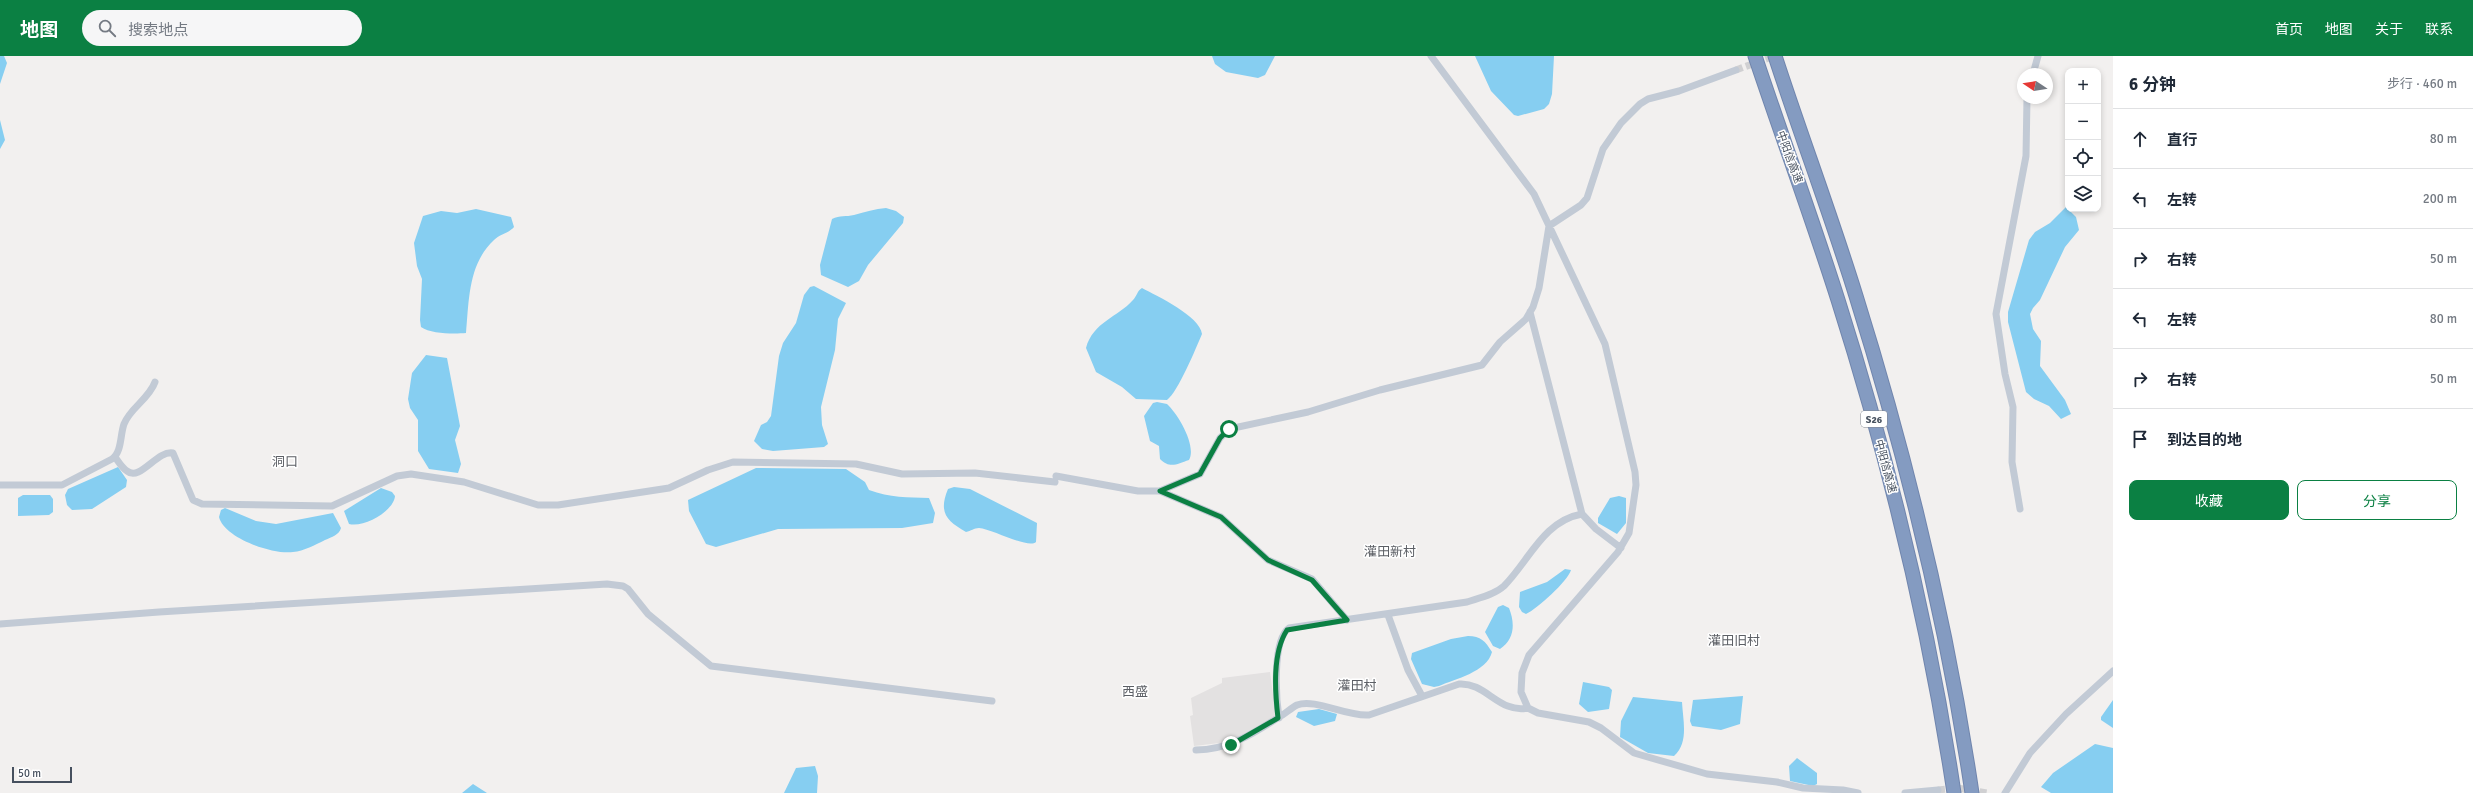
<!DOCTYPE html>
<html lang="zh">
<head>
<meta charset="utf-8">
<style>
  :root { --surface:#fff; --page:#f6f6f7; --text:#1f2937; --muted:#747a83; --line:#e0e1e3; --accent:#0b8043 }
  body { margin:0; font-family:Signika,"Noto Sans SC",sans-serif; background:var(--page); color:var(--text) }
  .controls { position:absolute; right:12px; top:12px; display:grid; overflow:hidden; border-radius:8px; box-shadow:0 2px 6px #0003 }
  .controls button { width:36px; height:36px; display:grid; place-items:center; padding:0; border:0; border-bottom:1px solid var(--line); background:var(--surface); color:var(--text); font:20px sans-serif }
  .compass { position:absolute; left:2017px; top:12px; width:36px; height:36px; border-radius:50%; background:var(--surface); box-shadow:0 2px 6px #0003; rotate:282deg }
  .scale { position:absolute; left:12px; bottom:10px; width:60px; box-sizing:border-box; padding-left:4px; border:2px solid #46505e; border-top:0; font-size:11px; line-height:14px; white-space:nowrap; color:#46505e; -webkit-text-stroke:3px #fff; paint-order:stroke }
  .stop { position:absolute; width:12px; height:12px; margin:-9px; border:3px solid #0b8043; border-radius:50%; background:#fff }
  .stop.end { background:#0b8043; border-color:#fff; box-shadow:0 1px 4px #0008 }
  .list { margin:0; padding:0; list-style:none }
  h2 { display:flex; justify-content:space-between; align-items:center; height:52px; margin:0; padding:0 16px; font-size:17px }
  h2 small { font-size:13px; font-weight:400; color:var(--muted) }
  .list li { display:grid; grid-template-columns:26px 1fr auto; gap:12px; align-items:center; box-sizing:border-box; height:60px; padding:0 16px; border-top:1px solid var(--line) }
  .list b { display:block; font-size:15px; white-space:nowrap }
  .list em { font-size:13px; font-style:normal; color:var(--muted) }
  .actions { display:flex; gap:8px; padding:12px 16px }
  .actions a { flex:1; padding:9px 0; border:1px solid var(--accent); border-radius:8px; text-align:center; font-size:14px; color:var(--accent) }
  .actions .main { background:var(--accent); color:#fff }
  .icon { flex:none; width:22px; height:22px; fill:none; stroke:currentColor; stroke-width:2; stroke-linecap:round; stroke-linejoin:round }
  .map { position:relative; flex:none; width:2113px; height:737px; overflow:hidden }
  header { display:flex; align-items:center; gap:24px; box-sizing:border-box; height:56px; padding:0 20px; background:var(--accent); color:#fff }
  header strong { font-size:19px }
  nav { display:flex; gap:22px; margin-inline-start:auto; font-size:14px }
  .search { width:280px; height:36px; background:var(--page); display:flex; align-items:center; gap:10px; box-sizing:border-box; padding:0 14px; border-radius:22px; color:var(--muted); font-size:15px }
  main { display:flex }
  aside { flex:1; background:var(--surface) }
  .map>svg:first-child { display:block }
  .education { fill:#e3e1e1 }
  .water { fill:#86cef1 }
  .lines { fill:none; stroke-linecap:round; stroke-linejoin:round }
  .minor-tunnel { stroke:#d0d0d2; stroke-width:7; stroke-dasharray:7 3.5; stroke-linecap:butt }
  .motorway-casing { stroke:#7085ad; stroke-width:15 }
  .minor { stroke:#c2cad5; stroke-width:7 }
  .motorway { stroke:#849bc1; stroke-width:13 }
  .route { stroke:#0b8043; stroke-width:5 }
  .labels { text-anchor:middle; stroke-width:3; stroke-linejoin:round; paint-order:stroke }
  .shield { fill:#fff; stroke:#7e848e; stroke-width:1 }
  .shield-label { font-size:10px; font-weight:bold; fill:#46505e }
  .street-label { font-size:11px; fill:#46505e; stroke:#fff }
  .quarter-label { font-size:13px; fill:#5c5f65; stroke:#fff }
</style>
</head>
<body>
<header>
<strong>地图</strong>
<div class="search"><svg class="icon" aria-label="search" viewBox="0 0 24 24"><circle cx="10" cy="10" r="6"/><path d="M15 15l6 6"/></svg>搜索地点</div>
<nav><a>首页</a><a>地图</a><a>关于</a><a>联系</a></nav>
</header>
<main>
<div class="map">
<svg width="2113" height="737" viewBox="0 0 2113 737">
  <rect width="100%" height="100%" fill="#f2f0ef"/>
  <path class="education" d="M1270,616L1276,661L1236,685L1194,690L1190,660L1193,659L1191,642L1222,627V622Z"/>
  <path class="water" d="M0,0H4L7,7L0,28Z
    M1212,0H1275L1265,19L1258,22L1226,16L1215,8Z
    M1475,0H1554L1552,38L1549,48L1544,53L1518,60L1514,59L1491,35Z
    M0,64L5,84L0,93Z
    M2066,151L2076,161L2079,174L2065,191L2040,244L2033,252L2030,258L2033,273L2041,285L2040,310L2065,344L2071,358L2061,363L2049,350L2034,343L2026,336L2008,266V256L2029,184L2035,176L2050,167Z
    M886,152L896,155L904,161L903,167L868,209L859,225L848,231L821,219L820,209L832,163C840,159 846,161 854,159C865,156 875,153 886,152Z
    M476,153L511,161L514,171C509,177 500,178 494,184C468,208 469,245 466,277C454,278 431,278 421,271L420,264L422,223L417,210L414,187L423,160L441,155L457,157Z
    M814,230L846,247L838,263L835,294L821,351L822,369L828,388L824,391L773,395L762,393L754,385L761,369L767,366L771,360L779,300L783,287L796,267L804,239L810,231Z
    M1142,232C1157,240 1200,260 1202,278C1196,292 1178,336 1167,344L1136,343L1122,331L1096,316L1086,292C1093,266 1118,261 1133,244C1137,240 1137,235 1142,232Z
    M426,299L447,302L460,370L455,384L461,408L458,417L429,413L418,395V364L410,352L408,343L412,317Z
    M1157,346L1167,348C1178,358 1197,390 1189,404C1177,408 1170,413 1160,403L1159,390L1150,385L1144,360L1153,347Z
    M118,411L127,424L126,431L92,453L72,454L67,449L65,439L68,433Z
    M756,412L846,413L865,426L869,434C890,442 908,441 929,442L935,457L933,467L902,472L778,473L716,491L706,488L689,455L688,444Z
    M954,431L970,433L1037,467L1036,486C1028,493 992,473 979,472C974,472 971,475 966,476C947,465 938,457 948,433Z
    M381,432L392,436L395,440C394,455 364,472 349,468L344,455Z
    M23,439H50L53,443V456L49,459L18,460V442Z
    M1619,440L1626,442V467L1617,478L1598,467V462L1610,442Z
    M225,452L256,465L276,468L333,457L341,472C339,479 332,481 325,484C315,489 304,495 293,496C273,499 224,482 219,461L221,454Z
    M1565,513L1571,514C1568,525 1537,553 1526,558L1522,556L1519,551L1520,536L1547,526Z
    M1503,549L1509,552C1515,567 1515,583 1500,593L1493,590L1485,576L1498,551Z
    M1468,580C1481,580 1485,585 1492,596C1487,616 1455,623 1439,630L1434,631L1422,628L1411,603L1412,597L1451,583Z
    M1583,626L1609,631L1612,634L1609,653L1588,656L1579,648Z
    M1743,640L1740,668L1721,674L1692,670L1690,665L1693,644Z
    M1633,641L1682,646C1683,665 1689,687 1674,700L1648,697L1620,681L1621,665Z
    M2113,644V672L2101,664V661Z
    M1319,653L1337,658L1335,665L1314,670L1296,661L1298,656Z
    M2095,688L2113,692V737H2051L2041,731L2053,717Z
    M1797,702L1817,717V728L1813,730L1790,725L1789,710Z
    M815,710L818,720L817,737H784L796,712Z
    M473,728L487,737H462Z"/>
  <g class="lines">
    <path class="minor-tunnel" d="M1736,14L1774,0
      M1938,734L1957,732L1987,737"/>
    <g class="motorway-casing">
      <path id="motorway" d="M1755,0C1782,81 1812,162 1838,244C1889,405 1929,569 1954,737
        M1775,0C1801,80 1831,159 1856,240C1907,403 1947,568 1972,737"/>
    </g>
    <path class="minor" d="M1431,0L1534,138L1605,288L1635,416L1636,429L1629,477L1618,496L1529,599L1522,617L1521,636L1528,652L1538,657L1589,666L1601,672L1634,697L1707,718L1777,726L1803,732L1843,734L1858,737
      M2033,18L2038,0
      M1530,256L1582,458L1596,473L1621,492
      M115,401C118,405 122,412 127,415C140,426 157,394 173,397L193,444L202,448L332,450L397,420L411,418L464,426L538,449H558L669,432L708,414L733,406L856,408L902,418L975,417L1055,426
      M1056,420L1138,435H1160L1200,418L1220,382L1229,373L1308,356L1380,334L1482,309L1500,286L1526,263L1533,251L1539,232L1549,170L1581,149L1587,142L1603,93L1621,67L1640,48L1648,43L1679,35L1736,14
      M0,429H62L112,403C122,396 120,379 124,368C130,352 149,343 155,326
      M1160,435L1221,461L1268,504L1312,523L1347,564
      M2020,453L2012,406L2013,351L2005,318L1996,258L2026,100L2027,42
      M1388,559L1408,614L1422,640
      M0,568L159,556L607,528L623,530L628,533L648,558L711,610L992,645
      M1279,662C1276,643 1272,584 1289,572L1467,546C1479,542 1494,539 1504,530C1529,505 1543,465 1582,458
      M1196,694C1227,694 1253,678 1279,661C1285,658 1291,652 1297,649C1315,642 1347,661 1369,659L1459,628C1486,626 1499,658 1528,652
      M1905,737L1938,734
      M2005,737L2030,697L2066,658L2113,615"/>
    <use href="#motorway" class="motorway"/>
  </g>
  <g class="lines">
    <path class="route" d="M1229,373L1220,382L1200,418L1160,435L1221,461L1268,504L1312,524L1347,564L1287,574C1272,597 1275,636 1278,662L1231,689"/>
  </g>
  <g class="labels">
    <rect class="shield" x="1861" y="355" width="26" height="16" rx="3"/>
    <g class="shield-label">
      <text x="1874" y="367">S26</text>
    </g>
    <g class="street-label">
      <text transform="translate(1790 101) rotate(70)" y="4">中阳信高速</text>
      <text transform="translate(1886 410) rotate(75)" y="4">中阳信高速</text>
    </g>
    <g class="quarter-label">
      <text x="285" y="410">洞口</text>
      <text x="1390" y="500">灌田新村</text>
      <text x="1734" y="589">灌田旧村</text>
      <text x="1357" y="634">灌田村</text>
      <text x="1135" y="640">西盛</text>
    </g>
  </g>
</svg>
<div class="controls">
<button>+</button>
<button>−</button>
<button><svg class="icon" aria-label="locate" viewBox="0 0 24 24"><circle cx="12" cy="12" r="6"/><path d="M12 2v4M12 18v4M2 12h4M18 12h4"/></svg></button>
<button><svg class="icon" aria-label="layers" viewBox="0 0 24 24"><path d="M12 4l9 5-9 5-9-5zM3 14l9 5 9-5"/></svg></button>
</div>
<svg class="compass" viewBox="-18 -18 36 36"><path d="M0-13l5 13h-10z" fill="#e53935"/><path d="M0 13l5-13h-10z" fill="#747a83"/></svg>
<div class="scale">50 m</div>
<div class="stop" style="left:1229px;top:373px"></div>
<div class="stop end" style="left:1231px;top:689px"></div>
</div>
<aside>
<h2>6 分钟<small>步行 · 460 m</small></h2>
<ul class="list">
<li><svg class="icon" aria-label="ahead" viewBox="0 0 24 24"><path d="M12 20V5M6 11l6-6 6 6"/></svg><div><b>直行</b></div><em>80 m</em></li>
<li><svg class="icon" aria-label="left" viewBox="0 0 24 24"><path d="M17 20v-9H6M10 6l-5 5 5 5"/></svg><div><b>左转</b></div><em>200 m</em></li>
<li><svg class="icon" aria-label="right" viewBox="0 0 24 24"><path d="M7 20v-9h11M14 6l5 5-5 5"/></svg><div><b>右转</b></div><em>50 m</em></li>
<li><svg class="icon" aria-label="left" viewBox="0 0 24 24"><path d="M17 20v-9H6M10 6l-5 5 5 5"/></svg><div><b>左转</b></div><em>80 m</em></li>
<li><svg class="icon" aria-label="right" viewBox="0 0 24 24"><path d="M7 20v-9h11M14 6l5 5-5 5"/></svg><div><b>右转</b></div><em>50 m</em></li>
<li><svg class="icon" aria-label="arrive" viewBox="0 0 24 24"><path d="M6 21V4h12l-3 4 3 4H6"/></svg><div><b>到达目的地</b></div></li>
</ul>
<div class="actions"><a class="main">收藏</a><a>分享</a></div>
</aside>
</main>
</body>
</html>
